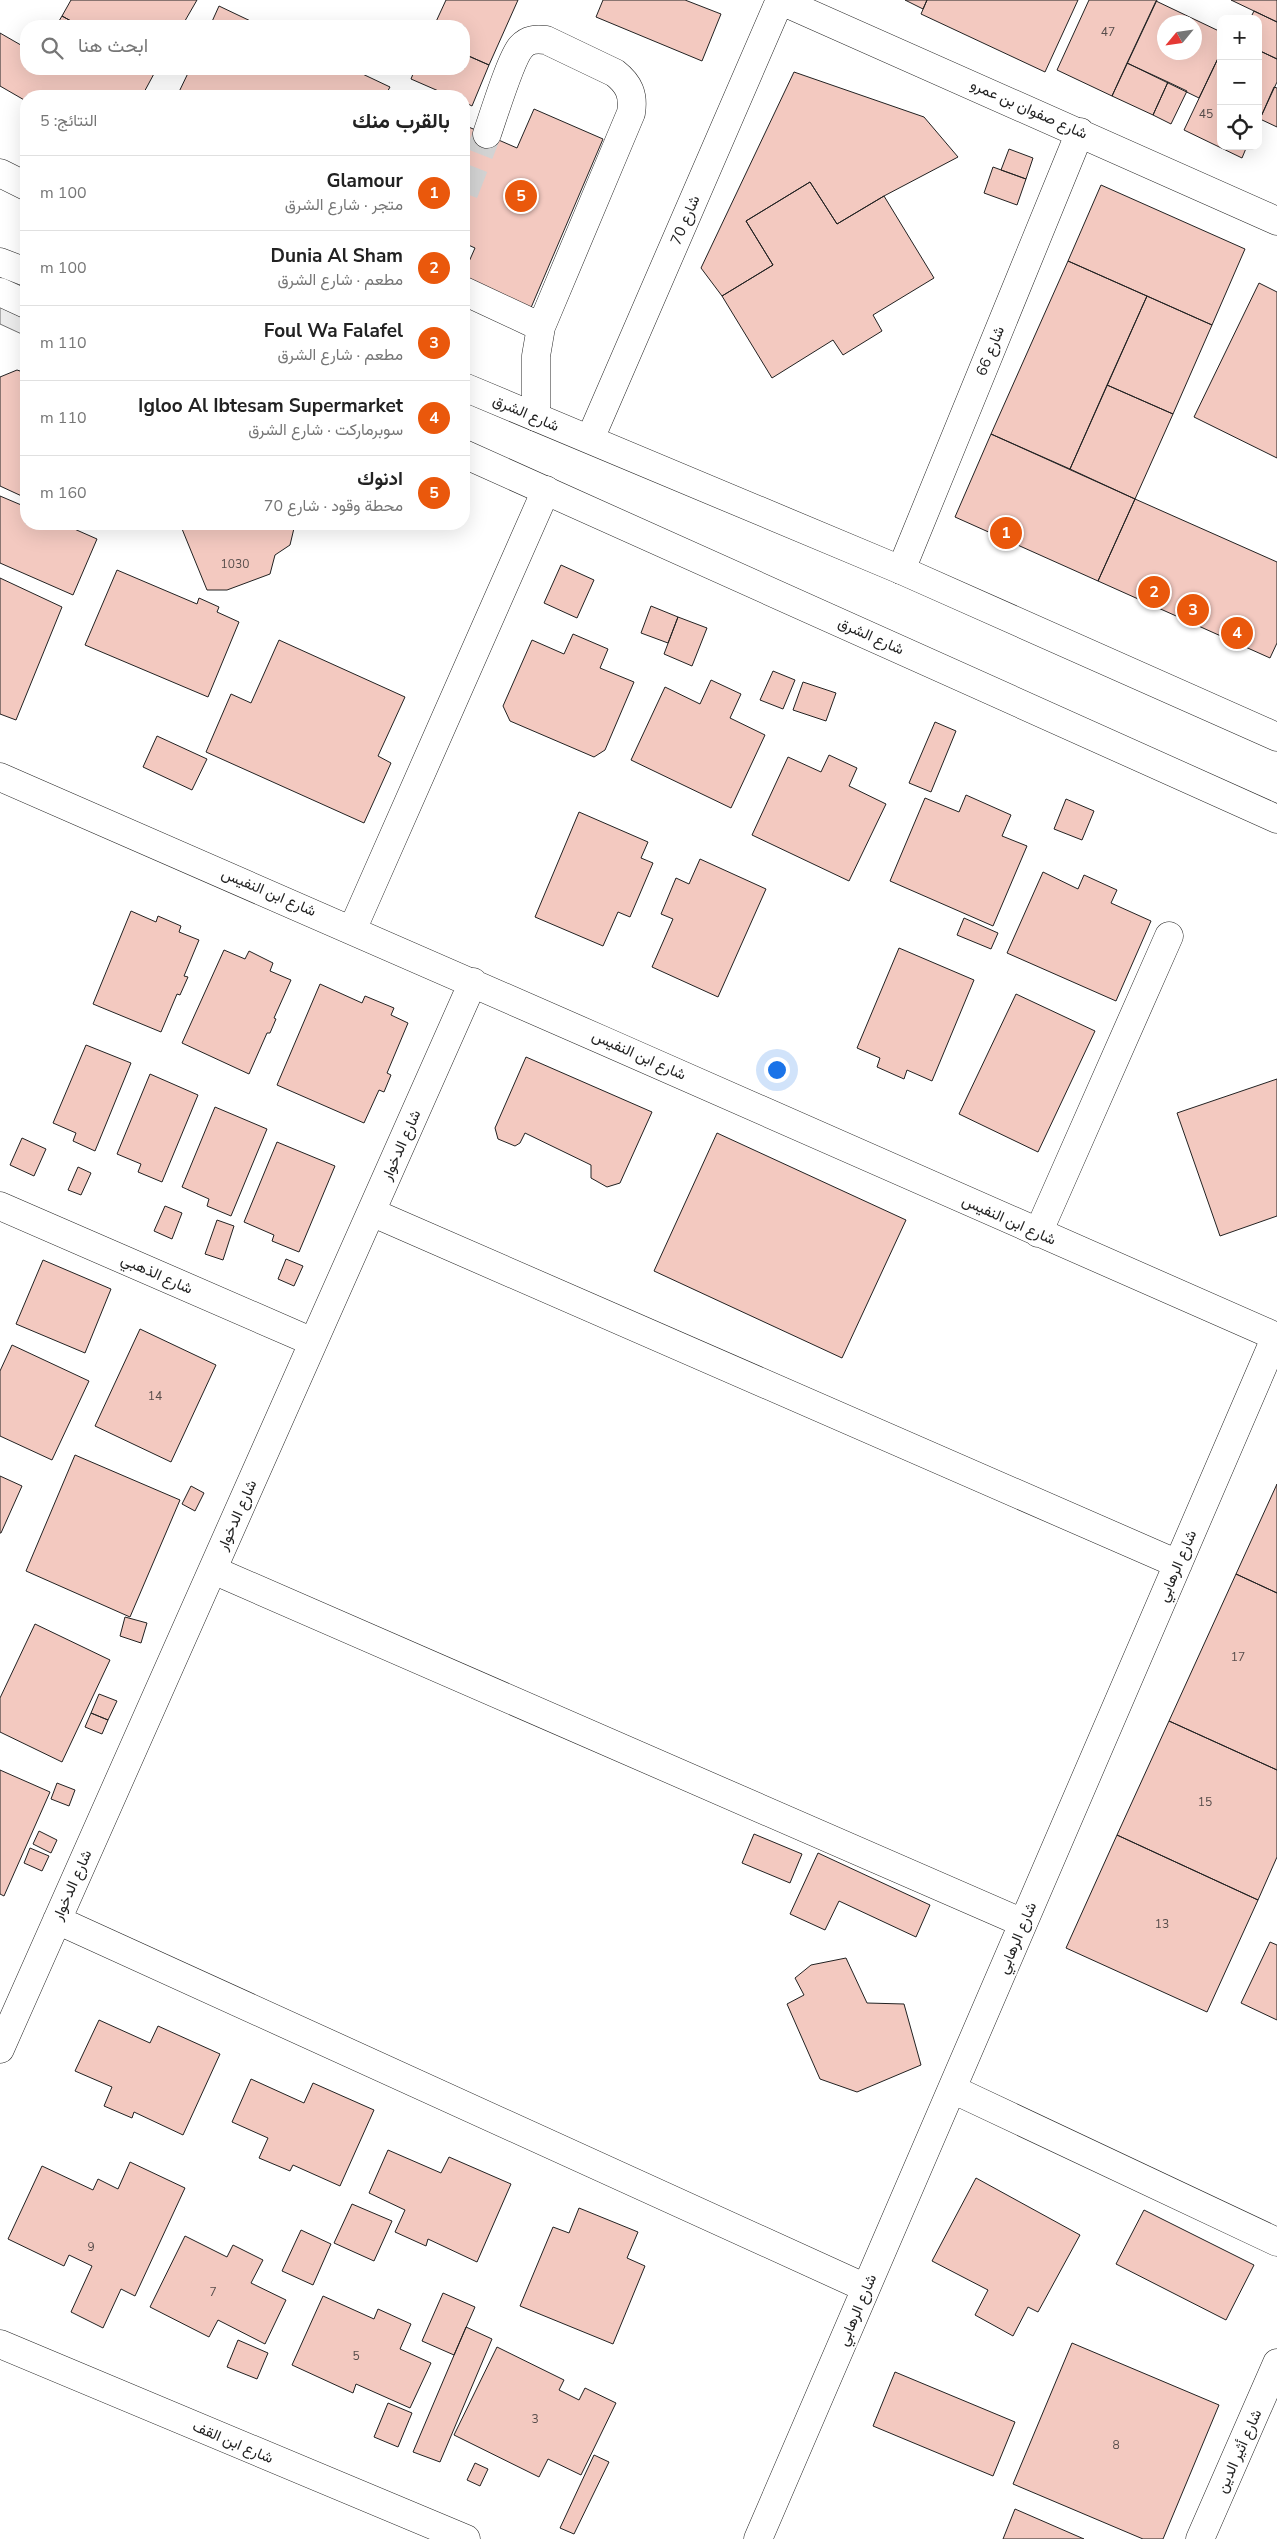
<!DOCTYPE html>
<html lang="ar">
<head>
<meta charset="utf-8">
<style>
  :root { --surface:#fff; --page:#f6f6f6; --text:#222; --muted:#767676; --line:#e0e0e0; --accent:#ea580c }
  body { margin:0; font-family:"Nunito Sans",Vazirmatn,sans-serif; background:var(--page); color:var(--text); direction:rtl }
  .controls { position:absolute; right:15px; top:15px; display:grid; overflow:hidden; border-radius:10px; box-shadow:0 5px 20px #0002 }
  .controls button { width:45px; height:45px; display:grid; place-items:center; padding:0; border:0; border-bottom:1px solid var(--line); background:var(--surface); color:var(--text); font:25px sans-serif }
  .compass { position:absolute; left:1157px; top:15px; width:45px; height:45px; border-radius:50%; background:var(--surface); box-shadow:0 5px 20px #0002; rotate:241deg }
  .you { position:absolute; left:776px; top:1069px; width:18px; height:18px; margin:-12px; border:4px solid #fff; border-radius:50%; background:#1a73e8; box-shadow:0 0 0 8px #1a73e833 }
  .badge { display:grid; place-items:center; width:32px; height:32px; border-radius:50%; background:var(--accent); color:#fff; font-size:16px; font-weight:700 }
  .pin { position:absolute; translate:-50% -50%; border:2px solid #fff; box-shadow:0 1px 5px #0006 }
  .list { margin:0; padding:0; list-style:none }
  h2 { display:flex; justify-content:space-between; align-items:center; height:65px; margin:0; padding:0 20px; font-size:21px }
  h2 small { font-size:16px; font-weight:400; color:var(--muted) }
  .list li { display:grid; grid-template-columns:32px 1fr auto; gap:15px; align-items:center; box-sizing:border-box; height:75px; padding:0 20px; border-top:1px solid var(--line) }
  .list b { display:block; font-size:19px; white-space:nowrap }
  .list p { margin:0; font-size:16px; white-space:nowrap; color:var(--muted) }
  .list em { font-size:16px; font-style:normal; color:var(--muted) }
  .icon { flex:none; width:28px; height:28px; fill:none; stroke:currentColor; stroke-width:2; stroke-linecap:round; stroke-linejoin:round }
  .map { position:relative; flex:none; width:1277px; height:2539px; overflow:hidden; direction:ltr }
  .search { position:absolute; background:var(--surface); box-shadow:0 5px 20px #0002; left:20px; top:20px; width:450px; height:55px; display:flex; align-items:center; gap:12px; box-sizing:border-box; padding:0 18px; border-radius:20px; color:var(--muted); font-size:19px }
  .panel { position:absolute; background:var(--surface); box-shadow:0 5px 20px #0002; left:20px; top:90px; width:450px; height:440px; border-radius:20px; direction:rtl }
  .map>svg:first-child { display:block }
  .parking { fill:#ededed; stroke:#6f6f6f }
  .building { fill:#f3c9c0; stroke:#222; fill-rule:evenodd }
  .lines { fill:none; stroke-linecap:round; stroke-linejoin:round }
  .minor-tunnel { stroke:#d3d3d3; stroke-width:28; stroke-dasharray:28 14; stroke-linecap:butt }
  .minor-casing { stroke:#222; stroke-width:29 }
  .major-casing { stroke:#222; stroke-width:29 }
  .minor { stroke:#fff; stroke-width:28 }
  .major { stroke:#fff; stroke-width:28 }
  .labels { text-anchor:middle; stroke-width:4; stroke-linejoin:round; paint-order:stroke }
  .number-label { font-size:12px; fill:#564c4a }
  .street-label { font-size:15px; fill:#222; stroke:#fff }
</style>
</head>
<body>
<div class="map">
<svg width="1277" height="2539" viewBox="0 0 1277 2539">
  <rect width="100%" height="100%" fill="#fff"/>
  <path class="parking" d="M0,283L26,295V336L0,324Z"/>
  <path class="building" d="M71,0H197L182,26H80L62,16Z
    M446,0H518L489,65L464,54V26H434Z
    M603,0H685L721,14L702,61L596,17Z
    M905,0H927L923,9Z
    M927,0H1078L1045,72L921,14Z
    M1089,0H1157L1112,96L1057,70Z
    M1231,0H1277V22Z
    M1156,1L1221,32V52L1199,98L1127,63ZM1164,22H1194V52H1164Z
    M219,6L261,26H210Z
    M1254,11L1277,22V59L1258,50V19H1250Z
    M62,16L80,26H56Z
    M0,33L26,48V69L156,70L142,96H26V101L0,86Z
    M1258,50L1277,59V82L1258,123Z
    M1221,52V146H1247L1242,158L1184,130Z
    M464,54L489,65L472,106L464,102V96H450L411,79L415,69H464Z
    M1127,63L1168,82L1153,115L1112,96Z
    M190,69H352L390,87L385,96H177Z
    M794,72L924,117L958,157L884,196L837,224L810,182L746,221L773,265L722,296L701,268Z
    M1168,82L1187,91L1171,124L1153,115Z
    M1274,87L1277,88V127L1260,119Z
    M534,109L603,139L530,310L464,281V273L475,248L464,243V125L517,148Z
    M1009,149L1033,158L1026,179L1001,170Z
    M993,167L1026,179L1017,205L984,193Z
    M810,182L837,224L884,196L934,278L873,315L882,331L843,355L833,340L772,378L722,296L773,265L746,221Z
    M1101,185L1245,249L1212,325L1068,261Z
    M1068,261L1147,296L1070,469L991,434Z
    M1259,283L1277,292V458L1194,417Z
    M1147,296L1212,325L1173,414L1107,385Z
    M17,370L26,373V498L0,486V377Z
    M1107,385L1173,414L1135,499L1070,469Z
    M991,434L1135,499L1098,581L955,517Z
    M0,496L26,507V524H63L97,539L73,595L0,563Z
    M1135,499L1277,562V643L1270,658L1098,581Z
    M83,524H98L95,529Z
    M180,524H295L290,545L275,555L270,574L227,590H207Z
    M561,565L594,580L577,618L544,603Z
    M117,570L197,604L199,598L219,607L217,612L239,622L208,697L85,645Z
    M0,578L62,607L16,720L0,714Z
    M651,606L678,617L668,643L641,633Z
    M678,617L707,628L692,666L664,654Z
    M573,634L608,649L600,668L634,682L605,750L594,757L510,721L503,706L532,640L564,654Z
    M279,640L405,697L378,756L391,763L364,823L206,752L231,694L251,703Z
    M773,671L795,680L783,709L760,700Z
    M711,680L741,694L730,718L765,735L731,808L631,760L665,687L700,704Z
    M803,682L836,693L826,721L793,710Z
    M935,722L956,731L931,792L909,783Z
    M157,736L207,759L192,790L143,767Z
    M829,755L857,768L849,786L886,804L849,881L752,835L788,757L821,772Z
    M966,795L1011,815L1002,836L1027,846L993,926L890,881L925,798L959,812Z
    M1066,799L1094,811L1082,840L1054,829Z
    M579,812L648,842L641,858L653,863L630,917L618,912L603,946L535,917Z
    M700,859L766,889L718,997L652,967L673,919L661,914L676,878L689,884Z
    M1043,872L1078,889L1084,875L1117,890L1111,903L1151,921L1116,1001L1007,953Z
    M131,911L156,922L158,916L181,926L179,932L199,940L184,976L188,977L180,995L177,994L161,1032L93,1004Z
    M964,918L998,933L991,949L957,935Z
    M899,948L974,980L932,1081L907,1070L904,1079L877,1067L880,1058L857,1048Z
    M224,950L245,959L249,951L273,963L270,971L291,980L274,1018L276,1019L270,1033H267L249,1074L182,1043Z
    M320,984L362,1003L365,996L394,1008L391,1015L408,1023L387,1073L391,1075L384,1092L379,1090L364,1123L277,1085Z
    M1016,994L1095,1031L1038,1152L959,1114Z
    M86,1045L131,1063L95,1151L73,1141L76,1133L53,1123Z
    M526,1057L652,1112L620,1183L607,1187L591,1178V1165L525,1133L520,1143L515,1146L498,1139L495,1128Z
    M150,1074L198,1095L162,1182L138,1172L141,1164L117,1154Z
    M1277,1079V1216L1220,1236L1177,1113Z
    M215,1107L267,1129L231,1216L207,1206L209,1199L182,1187Z
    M717,1133L906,1220L842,1358L654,1271Z
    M22,1138L46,1149L34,1176L10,1165Z
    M277,1142L335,1166L299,1252L272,1241L274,1235L244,1222Z
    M78,1167L91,1173L81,1195L68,1190Z
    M165,1206L182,1213L172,1239L154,1231Z
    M217,1220L234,1226L223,1260L205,1254Z
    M286,1259L303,1266L294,1286L278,1279Z
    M43,1260L111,1289L85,1353L16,1324Z
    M140,1329L216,1365L171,1462L95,1426Z
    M12,1345L89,1381L52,1460L0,1436V1371Z
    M75,1455L180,1500L130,1617L26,1571Z
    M0,1476L22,1486L1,1533H0Z
    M1277,1484V1593L1236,1574Z
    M191,1486L204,1493L195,1511L182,1504Z
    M1236,1574L1277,1593V1770L1169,1721Z
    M125,1617L147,1623L141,1643L120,1636Z
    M35,1624L110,1660L62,1762L0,1732V1698Z
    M99,1694L117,1701L108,1720L91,1713Z
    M91,1713L108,1720L102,1734L85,1727Z
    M1169,1721L1277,1770V1857L1258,1900L1117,1835Z
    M0,1770L50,1792L4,1896L0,1894Z
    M57,1783L75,1790L69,1806L51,1799Z
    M39,1831L57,1840L51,1853L33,1844Z
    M754,1834L802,1854L790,1883L742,1863Z
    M1117,1835L1258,1900L1207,2012L1066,1948Z
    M30,1848L49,1856L42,1871L24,1863Z
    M818,1853L930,1905L916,1937L839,1901L825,1930L790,1914Z
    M1270,1942L1277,1945V2020L1241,2003Z
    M846,1958L867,2003L904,2004L921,2065L857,2092L820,2079L787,2004L804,1995L795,1978L811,1965Z
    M99,2020L150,2043L158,2026L220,2054L183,2135L134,2112L132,2118L104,2106L112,2087L75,2071Z
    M251,2079L304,2103L313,2083L374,2110L340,2186L293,2165L290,2171L259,2158L268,2138L232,2122Z
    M388,2150L441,2173L449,2157L511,2184L477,2262L428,2239L426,2246L395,2232L405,2210L369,2193Z
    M130,2162L185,2188L135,2296L121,2289L103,2328L71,2312L92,2266L69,2255L64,2266L8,2239L42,2166L93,2190L98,2179L118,2189Z
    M976,2178L1080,2235L1038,2312L1028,2307L1013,2336L975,2315L988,2290L932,2261Z
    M352,2204L392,2221L374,2261L334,2243Z
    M579,2208L638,2232L627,2258L645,2266L613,2344L520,2306L553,2227L569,2233Z
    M1144,2210L1254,2265L1226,2320L1116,2264Z
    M301,2230L331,2244L313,2285L282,2271Z
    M185,2236L227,2257L233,2245L263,2260L251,2283L286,2300L265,2344L218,2320L209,2337L150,2307Z
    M443,2293L475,2307L454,2355L422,2341Z
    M323,2296L374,2319L378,2309L411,2324L400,2349L431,2363L410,2408L356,2384L353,2393L292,2365Z
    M466,2327L492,2339L440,2462L413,2452Z
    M238,2340L268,2353L257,2379L227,2367Z
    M1072,2343L1219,2405L1163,2539H1143L1013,2484Z
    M497,2347L564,2380L559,2390L579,2400L585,2388L616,2403L581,2475L548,2459L539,2477L454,2435Z
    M895,2372L1015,2422L993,2476L873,2426Z
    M388,2403L412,2413L398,2447L374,2437Z
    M594,2455L609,2462L574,2534L560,2528Z
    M475,2463L488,2469L480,2486L467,2480Z
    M1015,2509L1084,2539H1003Z"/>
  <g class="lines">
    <path class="minor-tunnel" d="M464,193L487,134"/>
    <g class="minor-casing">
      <path id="minor" d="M779,0L1277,221
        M487,134C493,117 511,58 521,47C528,39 536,39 546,40L615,73C629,84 634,95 631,113L541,327L536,356V417
        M464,291L541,327
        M0,292L26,304
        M590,439L780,0
        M901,570L1080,132
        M0,777C427,960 851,1152 1277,1337
        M353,928L546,490
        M0,1206L313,1342
        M371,1212L1178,1564
        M1038,1233L1169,936
        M213,1570L1023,1923
        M57,1920L866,2288
        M0,2049L473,982
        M952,2089L1277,2242
        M0,2344L466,2539
        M758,2539L1276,1336
        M1200,2539L1277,2363"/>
    </g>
    <g class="major-casing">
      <path id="major" d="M0,173L26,186
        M0,262L26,272
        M464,387L901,570L1277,737
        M464,454L1277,819"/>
    </g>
    <use href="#minor" class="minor"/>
    <use href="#major" class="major"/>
  </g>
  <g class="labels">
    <g class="number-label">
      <text x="1108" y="36">47</text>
      <text x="1206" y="118">45</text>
      <text x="235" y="568">1030</text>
      <text x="155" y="1400">14</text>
      <text x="1238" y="1661">17</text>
      <text x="1205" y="1806">15</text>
      <text x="1162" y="1928">13</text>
      <text x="91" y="2251">9</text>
      <text x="213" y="2296">7</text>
      <text x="356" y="2360">5</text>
      <text x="535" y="2423">3</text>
      <text x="1116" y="2449">8</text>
    </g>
    <g class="street-label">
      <text transform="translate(1029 109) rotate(24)" y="5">شارع صفوان بن عمرو</text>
      <text transform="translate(685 220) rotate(-67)" y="5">شارع 70</text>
      <text transform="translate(990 351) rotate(-68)" y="5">شارع 66</text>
      <text transform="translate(526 413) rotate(23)" y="5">شارع الشرق</text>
      <text transform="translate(871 636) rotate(24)" y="5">شارع الشرق</text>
      <text transform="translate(269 892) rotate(23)" y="5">شارع ابن النفيس</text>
      <text transform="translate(639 1055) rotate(24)" y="5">شارع ابن النفيس</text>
      <text transform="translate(401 1145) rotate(-66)" y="5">شارع الدخوار</text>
      <text transform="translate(1009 1220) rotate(24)" y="5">شارع ابن النفيس</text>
      <text transform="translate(157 1274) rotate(24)" y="5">شارع الذهبي</text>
      <text transform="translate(237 1515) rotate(-66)" y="5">شارع الدخوار</text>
      <text transform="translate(1177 1566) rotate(-67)" y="5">شارع الرهابي</text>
      <text transform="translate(72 1885) rotate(-66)" y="5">شارع الدخوار</text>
      <text transform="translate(1017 1938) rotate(-67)" y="5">شارع الرهابي</text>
      <text transform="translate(857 2310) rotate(-67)" y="5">شارع الرهابي</text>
      <text transform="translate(233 2442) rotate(23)" y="5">شارع ابن القف</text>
      <text transform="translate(1239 2451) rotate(-66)" y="5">شارع أثير الدين</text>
    </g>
  </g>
</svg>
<div class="controls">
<button>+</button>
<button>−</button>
<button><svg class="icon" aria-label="locate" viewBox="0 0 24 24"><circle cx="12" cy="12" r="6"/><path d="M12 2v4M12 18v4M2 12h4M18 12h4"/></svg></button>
</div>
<svg class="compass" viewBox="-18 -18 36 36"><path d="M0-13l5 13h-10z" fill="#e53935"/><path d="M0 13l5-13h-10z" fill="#767676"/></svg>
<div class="you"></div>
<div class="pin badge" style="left:1006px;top:533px">1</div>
<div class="pin badge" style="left:1154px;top:592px">2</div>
<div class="pin badge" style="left:1193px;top:610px">3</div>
<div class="pin badge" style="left:1237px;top:633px">4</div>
<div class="pin badge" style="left:521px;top:196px">5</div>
<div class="search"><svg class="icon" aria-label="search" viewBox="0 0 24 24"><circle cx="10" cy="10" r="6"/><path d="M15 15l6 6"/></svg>ابحث هنا</div>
<section class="panel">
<h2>بالقرب منك<small>النتائج: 5</small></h2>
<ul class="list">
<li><span class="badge">1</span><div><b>Glamour</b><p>متجر · شارع الشرق</p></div><em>100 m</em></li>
<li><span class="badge">2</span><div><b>Dunia Al Sham</b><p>مطعم · شارع الشرق</p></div><em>100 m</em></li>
<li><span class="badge">3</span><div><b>Foul Wa Falafel</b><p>مطعم · شارع الشرق</p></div><em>110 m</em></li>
<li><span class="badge">4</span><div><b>Igloo Al Ibtesam Supermarket</b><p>سوبرماركت · شارع الشرق</p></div><em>110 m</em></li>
<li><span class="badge">5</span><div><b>ادنوك</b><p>محطة وقود · شارع 70</p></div><em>160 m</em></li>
</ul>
</section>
</div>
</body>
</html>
